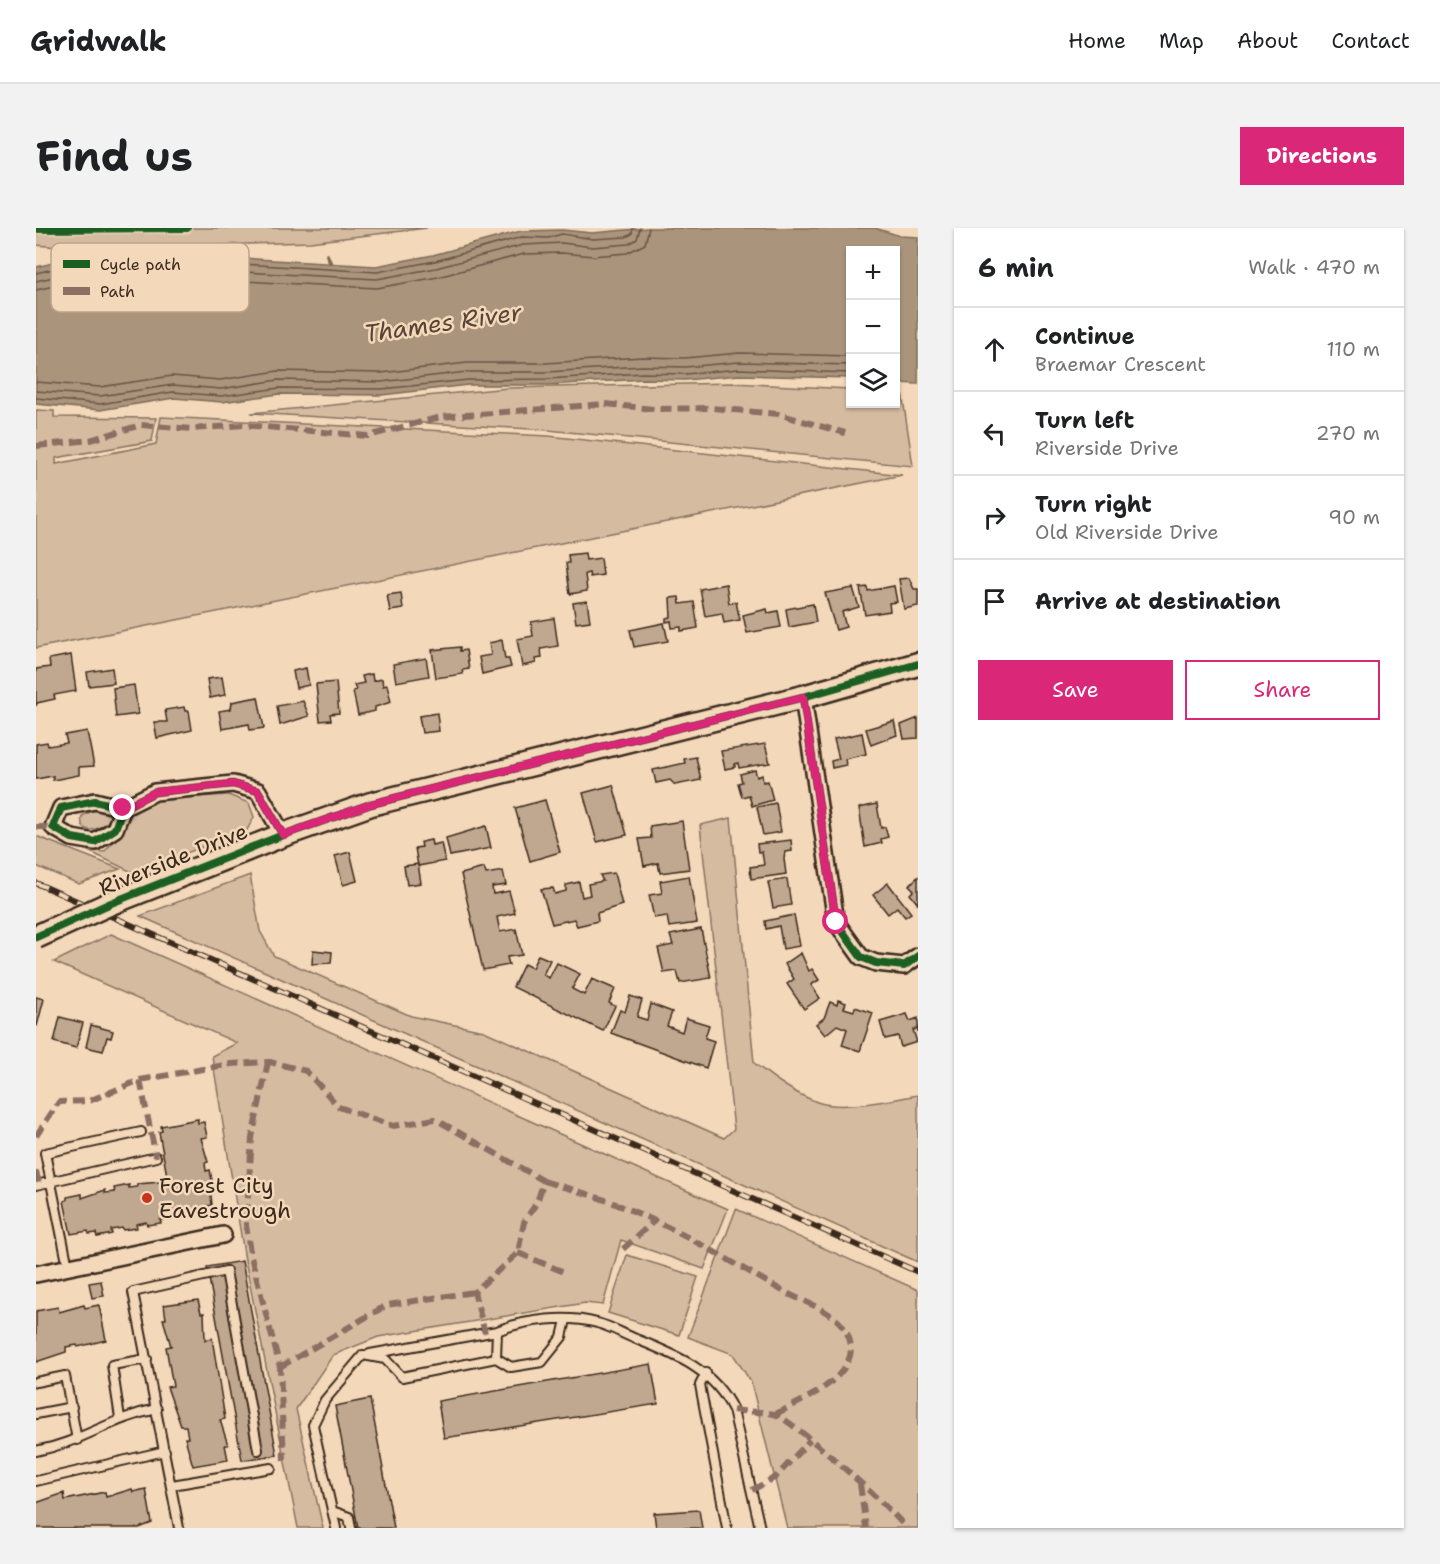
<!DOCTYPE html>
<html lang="en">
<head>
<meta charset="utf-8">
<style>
  :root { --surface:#fff; --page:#f2f2f2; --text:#202124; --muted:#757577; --line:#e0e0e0; --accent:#db2777 }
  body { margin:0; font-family:"Shantell Sans",sans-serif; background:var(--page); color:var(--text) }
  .controls { position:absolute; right:18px; top:18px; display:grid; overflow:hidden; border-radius:0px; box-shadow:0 2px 4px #0004 }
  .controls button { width:54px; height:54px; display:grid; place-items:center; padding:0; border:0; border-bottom:2px solid var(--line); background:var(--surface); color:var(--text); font:30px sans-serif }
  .stop { position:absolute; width:18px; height:18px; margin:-14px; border:4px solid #db2777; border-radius:50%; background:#fff }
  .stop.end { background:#db2777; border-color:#fff; box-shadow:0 2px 6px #0008 }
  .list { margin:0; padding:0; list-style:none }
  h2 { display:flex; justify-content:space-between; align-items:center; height:78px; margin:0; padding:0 24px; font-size:26px }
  h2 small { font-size:20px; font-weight:400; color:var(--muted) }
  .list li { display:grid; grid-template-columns:39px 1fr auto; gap:18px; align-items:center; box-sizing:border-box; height:84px; padding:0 24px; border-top:2px solid var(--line) }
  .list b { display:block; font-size:22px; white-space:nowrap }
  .list p { margin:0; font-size:20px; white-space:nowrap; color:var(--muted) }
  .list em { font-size:20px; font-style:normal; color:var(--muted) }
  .actions { display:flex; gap:12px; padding:18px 24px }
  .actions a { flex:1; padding:14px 0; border:2px solid var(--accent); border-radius:0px; text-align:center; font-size:21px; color:var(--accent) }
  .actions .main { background:var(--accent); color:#fff }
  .icon { flex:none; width:33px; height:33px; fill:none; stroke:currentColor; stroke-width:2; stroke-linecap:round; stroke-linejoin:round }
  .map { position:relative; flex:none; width:882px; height:1300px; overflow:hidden; border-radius:0px }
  header { display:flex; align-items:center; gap:36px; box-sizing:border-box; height:84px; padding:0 30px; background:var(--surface); border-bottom:2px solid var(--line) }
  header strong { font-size:28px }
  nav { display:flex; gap:33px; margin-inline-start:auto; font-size:21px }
  .intro { display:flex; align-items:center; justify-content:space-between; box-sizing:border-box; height:144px; padding:0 36px }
  h1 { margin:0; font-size:42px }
  .button { padding:15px 27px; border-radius:0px; background:var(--accent); color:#fff; font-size:21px; font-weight:700 }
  main { display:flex; gap:36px; padding:0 36px }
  aside { flex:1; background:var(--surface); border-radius:0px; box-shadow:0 2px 4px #0004 }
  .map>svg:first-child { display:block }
  .green { fill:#d5bca1; stroke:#887360; stroke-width:1.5 }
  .water { fill:#aa947c; stroke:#7e6a56; stroke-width:1.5 }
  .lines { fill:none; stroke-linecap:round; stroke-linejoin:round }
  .shore { stroke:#675444; stroke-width:1.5 }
  .stream { stroke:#7e6a56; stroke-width:4 }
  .building { fill:#c0a78f; stroke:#3b2a1e; stroke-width:1.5 }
  .service-casing { stroke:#3b2a1e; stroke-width:12 }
  .minor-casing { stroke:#3b2a1e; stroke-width:20 }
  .secondary-casing { stroke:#3b2a1e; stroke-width:27 }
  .service { stroke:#f3d8ba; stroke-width:8 }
  .minor { stroke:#f3d8ba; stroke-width:15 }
  .secondary { stroke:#f3d8ba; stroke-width:22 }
  .rail-casing { stroke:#3b2a1e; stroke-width:6 }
  .rail { stroke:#f3d8ba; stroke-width:4; stroke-dasharray:11; stroke-linecap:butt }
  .secondary-bridge-casing { stroke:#3b2a1e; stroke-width:27; stroke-linecap:butt }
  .secondary-bridge { stroke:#f3d8ba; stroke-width:22 }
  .quiet { stroke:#8d6e63; stroke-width:6; stroke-dasharray:12 6; stroke-linecap:butt }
  .cycleway-casing { stroke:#f3d8ba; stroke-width:11 }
  .cycleway { stroke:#1b5e20; stroke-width:8 }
  .route { stroke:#db2777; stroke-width:8 }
  .poi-dot { fill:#c8321e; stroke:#f3d8ba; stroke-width:2 }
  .labels { text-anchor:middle; stroke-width:5; stroke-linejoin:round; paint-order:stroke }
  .street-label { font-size:22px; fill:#3b2a1e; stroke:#f3d8ba }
  .poi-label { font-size:22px; fill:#3b2a1e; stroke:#f3d8ba; text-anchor:start }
  .water-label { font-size:24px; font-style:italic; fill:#574436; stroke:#f3d8ba }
  .key { fill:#f3d8ba; stroke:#bca48b; stroke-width:1.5 }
  .key-label { font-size:16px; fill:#3b2a1e }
</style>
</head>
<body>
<header>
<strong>Gridwalk</strong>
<nav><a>Home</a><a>Map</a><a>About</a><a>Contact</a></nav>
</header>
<div class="intro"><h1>Find us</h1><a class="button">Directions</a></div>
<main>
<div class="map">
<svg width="882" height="1300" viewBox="0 0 882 1300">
  <rect width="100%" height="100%" fill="#f3d8ba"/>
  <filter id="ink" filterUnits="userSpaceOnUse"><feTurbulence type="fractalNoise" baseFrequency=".0167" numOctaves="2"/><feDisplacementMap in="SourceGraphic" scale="12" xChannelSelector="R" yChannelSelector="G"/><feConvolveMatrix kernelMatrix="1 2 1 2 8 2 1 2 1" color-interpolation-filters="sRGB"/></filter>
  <g filter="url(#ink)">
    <path class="green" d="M0,0H391L274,14L45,21L0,17Z
      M697,155L814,161V176H860V164H866L877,238L512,202L215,185L472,160Z
      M0,182L18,183V189L120,190L116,213L20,230V236L120,216L125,189L512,208L866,247L0,420Z
      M192,567L213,575L218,589L211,602L98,645L46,620L68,624L86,605L98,581L118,572Z
      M60,581L72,582L74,591C66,602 42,610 46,588Z
      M695,590L718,835C737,850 757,865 781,874C805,883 857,872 882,867V1034L104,688L214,647L224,703L238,728L375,788L448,803L688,910L698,901L664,597Z
      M0,608L84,641L43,656L0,638Z
      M75,706L692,981L668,1041L585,1012L567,1077L549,1075L342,1109L297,1127L260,1181L287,1300H262L209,1032L176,828L201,815L18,734Z
      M700,981L882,1062V1300H751L715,1154L697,1126L652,1109Z
      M591,1027L662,1049L643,1107L572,1085Z"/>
    <path class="water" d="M612,0H839L864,8L882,9V156L860,155V22H814V150L703,147L649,152L607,151L512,157H432L346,167L243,166L186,174L138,170L64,182L0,176V39L33,31L123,39L187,29L340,38L397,27L485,3L526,2L556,5Z"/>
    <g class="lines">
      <path class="shore" d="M0,45L34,37L124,45L188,35L341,44L399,33L486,9L512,10L526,6L557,11L590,9L596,6L597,0
        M0,53L35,45L125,52L188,43L341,51L400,40L487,17L526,15L557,19L593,16L601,11L604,0
        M0,62L36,54L126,61L189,52L341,60L402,49L488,26L526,25L557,28L591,25L609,16L613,0
        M0,154L64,159L136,148L184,152L242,143L345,145L431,135H510L606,129L649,130L703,125L814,128
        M0,163L64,168L137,157L185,161L242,152L345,154L431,144H511L606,138L649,139L703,134L814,137
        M0,170L64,176L137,164L185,168L243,160L346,161L432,152L511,151L607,145L649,146L703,141L814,145"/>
      <path class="stream" d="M291,27L294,34"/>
    </g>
    <path class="building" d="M549,325L550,332L565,330L567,347L554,349L553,345L549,346L551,363L534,366L530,335H533L532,327Z
      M873,350L878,361H882V378L868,381L863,351Z
      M690,356L693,375L700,374L704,392L688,395L686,385L669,388L664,361Z
      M858,358L861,374L853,375L854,383L829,387L824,360L831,359L832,363Z
      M817,360L823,379L806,384L810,399L800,402L789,365Z
      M365,365L367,381L354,383L351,367Z
      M643,369L644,376L658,374L662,400L645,403V399L636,400L635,393L630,394V390L635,389L634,370Z
      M551,373L554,393L540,395L537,375Z
      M777,376L780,394L753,399L750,381Z
      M731,381L732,385L742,383L745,399L711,405L707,387Z
      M518,390L522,418L505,421L506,430L499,431L500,435L486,438L481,411L497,408L495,394Z
      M628,395L632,413L598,419L594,402Z
      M466,412L469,431H473L475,439L446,446L443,429L455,427L453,415Z
      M424,419V423L430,422L433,441L426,442L427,446L400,450L396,422Z
      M35,427L40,463L18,467L19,471L1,475L0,478V441L14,439L13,431Z
      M390,430L393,448L360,454L357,436Z
      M76,440L78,455L53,458L51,444Z
      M270,440L273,457L260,460L257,443Z
      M336,446L337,453L346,451L347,458L351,457L355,474L339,479V483L322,487L317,463L320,462L318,457L328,455L326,448Z
      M186,449L189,467L174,470L171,451Z
      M300,454L303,485L294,486L295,492L284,493L280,456Z
      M98,457L102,486L80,489L77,460Z
      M222,469L228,500L214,502L213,496L186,501L183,483L195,481L196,474Z
      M267,473L273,488L244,497L241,478Z
      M148,479L149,483H153L156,502L121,510L118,494H131L129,482Z
      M401,485L403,503L386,505L383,488Z
      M882,490V510L868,511L865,497Z
      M858,493L861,507L835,517L830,501Z
      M51,503L58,538L43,539V547L17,552V548L0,551V516L11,514L12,518L31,515L29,507Z
      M826,505L830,526L809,531L810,537L796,540L795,533L803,531L798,511Z
      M729,516L734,535L703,540L702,535L699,536V539L689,541L685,523Z
      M660,529L665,552L639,557L634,552L620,555L617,542L649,535L648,531Z
      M719,542L721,549L726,547L727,554L732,553L737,572L716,578L713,567L706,569L702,555L706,554L704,546Z
      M577,557L591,607L561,614L547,565Z
      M509,572L524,624L494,633L479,580Z
      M740,575L745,604L727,607L721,579Z
      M841,576L845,600L849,599L852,609L845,611L846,615L829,619L823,580Z
      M646,593L653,641L624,645L622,635L608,638L603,611L615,610L614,598Z
      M450,598L455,620L414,628L410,610Z
      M395,612L396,617L405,615L409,633L382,638L379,620L386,619L385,614Z
      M755,612L756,623L749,624L748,631L750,646L715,651L714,639L728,637L726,624H722L721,616Z
      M314,624L321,653L307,657L299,628Z
      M382,636L385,655L371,657L368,638Z
      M448,640L450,646L467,643L470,657L456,659L457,666L473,663L479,685L461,689L464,704L480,701L486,727L471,729L473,737L447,742L425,646Z
      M578,645L586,677L561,685L562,693L541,698L538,691L516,696L505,661L517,660L519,666L530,663V657L543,654L546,669L554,667L552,656L567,653L564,647Z
      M653,648L661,695L633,699L631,688L618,690L613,667L626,665L624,653Z
      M882,649V676L874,666L878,662L873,657Z
      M751,651L755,677L737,680L732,654Z
      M852,655L875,685L869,689L861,679L852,686L837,667Z
      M758,687L764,718L747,721L743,698L730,701L729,693Z
      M665,701L675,750L644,755L641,743L628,745L622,720L637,717L634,707Z
      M277,722L296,724L295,735L276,736Z
      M765,725L773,743L776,741L783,752L775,757L784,770L768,781L751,756L758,751L749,736Z
      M502,727L514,732L507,747L513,750L521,735L544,746L536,761L548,767L556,751L579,761L573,775L579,778L567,803L477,759L488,736L496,740Z
      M594,768L606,772L601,789L611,792L615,776L636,784L631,798L646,804L650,790L673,797L669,810L678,813L670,840L575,805L584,782L589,784Z
      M0,769L8,771L1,798H0Z
      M802,772L810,775L808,780L818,783L819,779L837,785L824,823L806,817L811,801L801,797L789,807L780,796L788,790L794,774L801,777Z
      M871,786L874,793L882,790V804L881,801L877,802L881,814L865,819L862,808L849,811L844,794Z
      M24,789L47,795L40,820L18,814Z
      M55,797L77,803L75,810L71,809L67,823L50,819Z
      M162,891V895L168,894L171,909L165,910L172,934L169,935L170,943L174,942L177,957L174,958L176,977L159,981V983L149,985L150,989L124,992L125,995L111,997L110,994L100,996L101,1000L87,1002L86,1000L75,1002L76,1006L61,1009L60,1005L53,1006L52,1003L35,1006L28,973L31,972V969L46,966V970L69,962V965L79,964L78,960L93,957V960L101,959V956L125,954L124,949L131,948L123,904L126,903L125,898Z
      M206,1033L241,1227L206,1232L171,1039Z
      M65,1053L68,1068L56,1070L53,1055Z
      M162,1072L165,1085H168L169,1112L176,1110L189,1191L184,1192L192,1217H189L192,1232L157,1238L149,1210H152L150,1198H145L131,1159L137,1158L130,1119L135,1118L127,1091H130L128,1077Z
      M48,1077L49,1080L63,1077L70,1112L42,1119L41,1117L30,1119V1124L0,1134V1083L22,1079L23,1084Z
      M615,1136L622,1176L408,1210L402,1173Z
      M334,1171L358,1300H322L299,1178Z
      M96,1261L97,1264L110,1261L116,1295L103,1300H0V1275L28,1265L29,1272L69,1264L70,1269Z
      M663,1282L666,1300H620L618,1285Z"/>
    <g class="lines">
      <g class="service-casing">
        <path id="service" d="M0,957L120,929
          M32,1039L9,925L105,904
          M530,1092L526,1109L506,1134L475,1139L460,1130L461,1103C490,1091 531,1087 561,1095C574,1098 587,1106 600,1111C640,1127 677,1141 697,1182L724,1300
          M334,1126L461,1103
          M670,1145L664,1157L691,1300
          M0,1154L29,1148L41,1212
          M0,1186L36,1179
          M84,1190L76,1137L111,1131
          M0,1223C46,1214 75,1190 121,1181
          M0,1253L129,1223
          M136,1257L235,1240
          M296,1283L313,1289L315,1300
          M143,1300L97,1064L190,1043L222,1222
          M300,1300L277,1197L289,1172L327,1127L349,1131L366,1149L460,1130"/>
      </g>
      <g class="minor-casing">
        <path id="minor" d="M767,469L800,694L825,729L840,735L868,738L882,728
          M87,580L79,601L59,614L36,610L17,599L25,580L59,573L87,580L119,564L197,556L222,563L247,607
          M0,1046L187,1007"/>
      </g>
      <g class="secondary-casing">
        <path id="secondary" d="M75,675L247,607L335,576L767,469L882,436"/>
      </g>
      <use href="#service" class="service"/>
      <use href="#minor" class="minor"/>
      <use href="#secondary" class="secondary"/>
      <g class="rail-casing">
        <path id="rail" d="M0,655L882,1044"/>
      </g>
      <use href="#rail" class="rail"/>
      <g class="secondary-bridge-casing">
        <path id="secondary-bridge" d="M0,709L75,675"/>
      </g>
      <use href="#secondary-bridge" class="secondary-bridge"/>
      <path class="quiet" d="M0,218L54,212L105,197L156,201L207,197L332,208L405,189L569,176L618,181L676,180L742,186L809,205
        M0,599H17
        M232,834L216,910L210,997L214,1025L244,1139L248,1232
        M104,852L120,929
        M0,908L23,874L53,873L104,852L195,836L234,834L270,843L303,879L357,898L399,891L508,953L501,974L488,994L482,1025L438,1064L449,1105
        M0,943L3,956
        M508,953C533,961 558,967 582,977C639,999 692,1032 745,1062C763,1072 784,1078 801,1092C808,1098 815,1110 815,1120C815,1152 764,1174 739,1186
        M587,1021L618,993
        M482,1025L528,1044
        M244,1139L351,1077L438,1064
        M697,1182C710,1184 725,1183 738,1186C755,1190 858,1283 870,1300
        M824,1256L830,1300
        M716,1262L740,1249L774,1212"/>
      <g class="cycleway-casing">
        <path id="cycleway" d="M0,1L151,0
          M767,469L800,694L825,729L840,735L868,738L882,728
          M87,580L79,601L59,614L36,610L17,599L25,580L59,573L87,580L119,564L197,556L222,563L247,607
          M0,709L75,675L247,607L335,576L767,469L882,436"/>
      </g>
      <use href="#cycleway" class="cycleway"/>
    </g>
  </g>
  <g class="lines" filter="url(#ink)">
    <path class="route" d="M87,580L119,564L197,556L222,563L247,607L335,576L767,469L800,694"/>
  </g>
  <circle class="poi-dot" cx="111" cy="970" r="6"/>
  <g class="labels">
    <g class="street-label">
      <text transform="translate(137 631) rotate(-22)" y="8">Riverside Drive</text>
    </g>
    <g class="poi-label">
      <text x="123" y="965">Forest City<tspan x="123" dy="25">Eavestrough</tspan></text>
    </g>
    <g class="water-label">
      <text transform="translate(407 95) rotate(-8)" y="8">Thames River</text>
    </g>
  </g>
  <rect x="15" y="15" width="198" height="69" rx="9" class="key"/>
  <rect x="27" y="32" width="27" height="8" fill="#1b5e20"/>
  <rect x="27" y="59" width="27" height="8" fill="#8d6e63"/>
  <g class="key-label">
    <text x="64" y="42">Cycle path</text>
    <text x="64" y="69">Path</text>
  </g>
</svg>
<div class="controls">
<button>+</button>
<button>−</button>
<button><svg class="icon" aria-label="layers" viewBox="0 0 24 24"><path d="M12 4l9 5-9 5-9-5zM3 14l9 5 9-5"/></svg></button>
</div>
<div class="stop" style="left:800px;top:694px"></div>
<div class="stop end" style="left:87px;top:580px"></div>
</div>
<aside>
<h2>6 min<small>Walk · 470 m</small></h2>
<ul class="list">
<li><svg class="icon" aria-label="ahead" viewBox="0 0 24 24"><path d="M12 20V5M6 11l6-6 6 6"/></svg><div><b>Continue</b><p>Braemar Crescent</p></div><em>110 m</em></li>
<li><svg class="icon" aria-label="left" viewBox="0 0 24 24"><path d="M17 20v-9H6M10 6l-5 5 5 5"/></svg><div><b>Turn left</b><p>Riverside Drive</p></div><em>270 m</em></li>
<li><svg class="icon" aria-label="right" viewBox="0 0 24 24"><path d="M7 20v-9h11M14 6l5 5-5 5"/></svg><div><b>Turn right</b><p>Old Riverside Drive</p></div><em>90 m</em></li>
<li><svg class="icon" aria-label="arrive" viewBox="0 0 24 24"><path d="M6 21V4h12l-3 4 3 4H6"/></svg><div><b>Arrive at destination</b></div></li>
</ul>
<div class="actions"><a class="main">Save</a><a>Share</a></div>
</aside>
</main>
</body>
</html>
